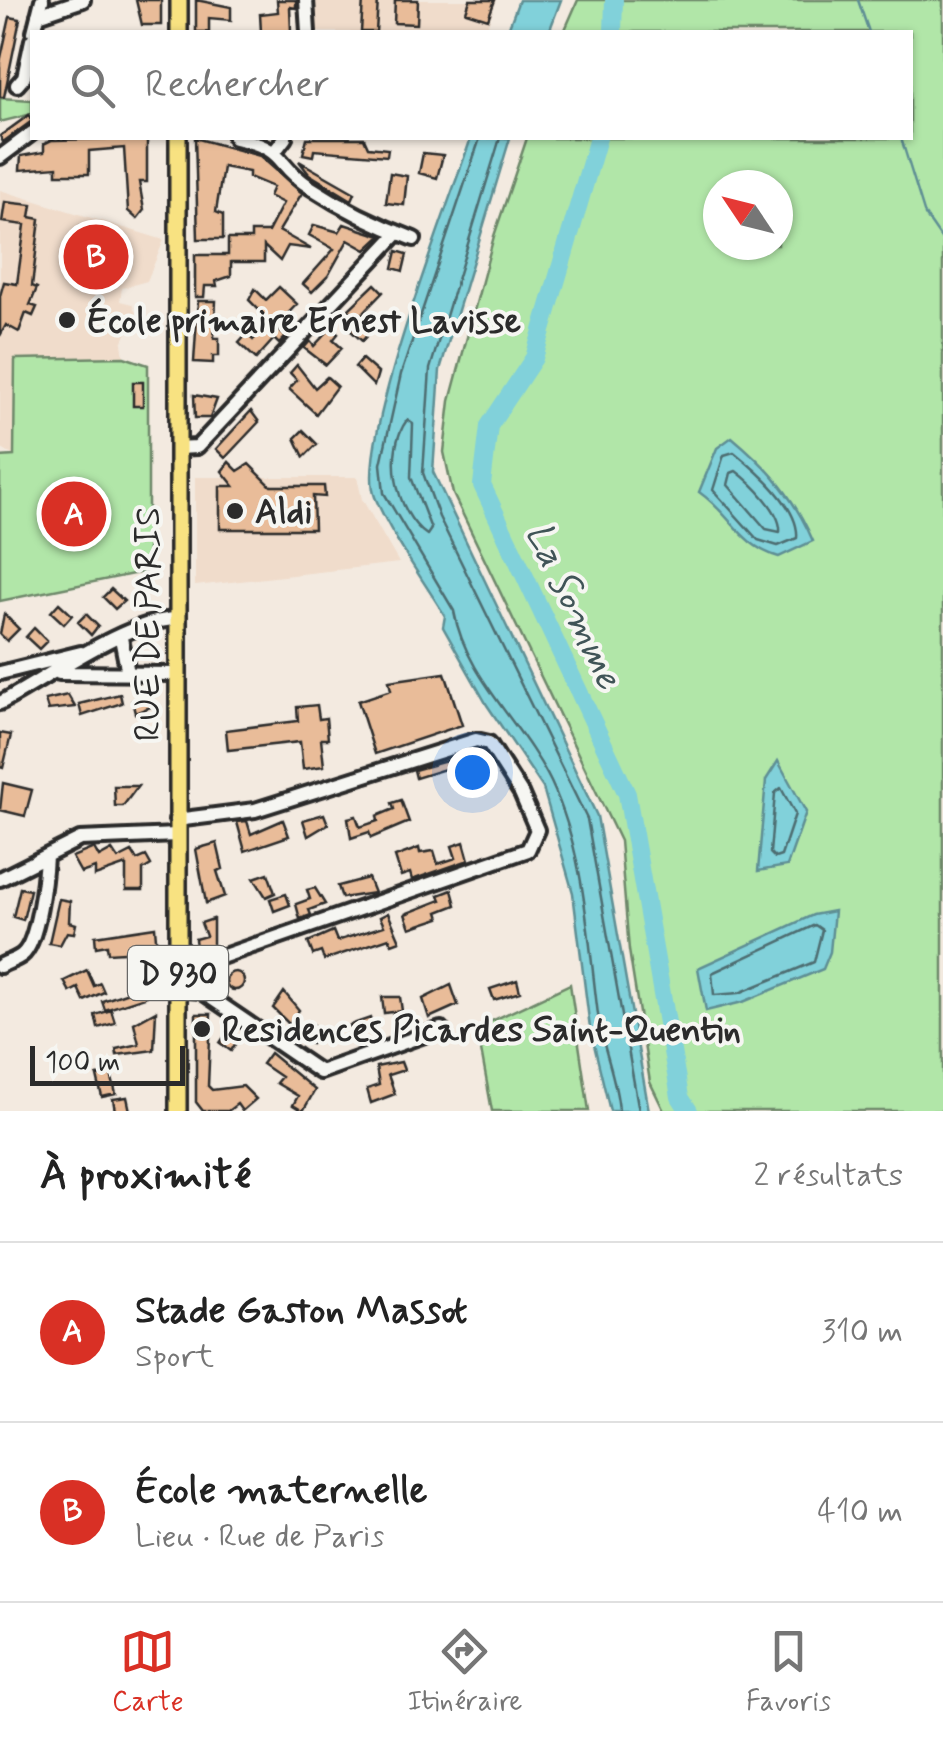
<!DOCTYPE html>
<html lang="fr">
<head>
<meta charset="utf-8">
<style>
  :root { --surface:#fff; --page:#f2f2f2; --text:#222; --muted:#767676; --line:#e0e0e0; --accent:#d93025 }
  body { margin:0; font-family:Mynerve,sans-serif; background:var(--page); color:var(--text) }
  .compass { position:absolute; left:703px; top:170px; width:90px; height:90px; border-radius:50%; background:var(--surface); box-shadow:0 2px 8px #0004; rotate:305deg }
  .scale { position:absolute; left:30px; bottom:25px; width:155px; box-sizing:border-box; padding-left:10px; border:5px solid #2b2b2b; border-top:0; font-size:28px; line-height:35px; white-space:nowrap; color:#2b2b2b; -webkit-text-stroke:8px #f6f6f2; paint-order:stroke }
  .you { position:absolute; left:472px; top:772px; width:35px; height:35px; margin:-25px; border:8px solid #fff; border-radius:50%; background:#1a73e8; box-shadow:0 0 0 15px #1a73e833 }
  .badge { display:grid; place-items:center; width:65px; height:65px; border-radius:50%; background:var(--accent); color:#fff; font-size:32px; font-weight:700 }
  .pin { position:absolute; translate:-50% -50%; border:5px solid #fff; box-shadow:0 2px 10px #0006 }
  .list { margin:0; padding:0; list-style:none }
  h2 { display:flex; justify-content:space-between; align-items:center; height:130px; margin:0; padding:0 40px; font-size:42px }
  h2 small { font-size:32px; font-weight:400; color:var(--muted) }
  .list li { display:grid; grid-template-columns:65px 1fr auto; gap:30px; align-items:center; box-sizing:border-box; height:180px; padding:0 40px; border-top:2px solid var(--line) }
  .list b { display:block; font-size:38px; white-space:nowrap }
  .list p { margin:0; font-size:32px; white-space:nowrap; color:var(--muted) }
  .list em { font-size:32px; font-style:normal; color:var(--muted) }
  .icon { flex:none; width:55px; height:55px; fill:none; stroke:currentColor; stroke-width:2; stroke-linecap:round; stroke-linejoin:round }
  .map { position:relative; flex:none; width:943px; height:1111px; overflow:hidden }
  .search { position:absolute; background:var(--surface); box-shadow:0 2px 8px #0004; left:30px; right:30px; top:30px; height:110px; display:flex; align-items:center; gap:25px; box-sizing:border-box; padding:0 35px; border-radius:0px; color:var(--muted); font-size:38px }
  .sheet { height:490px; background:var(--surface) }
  nav { display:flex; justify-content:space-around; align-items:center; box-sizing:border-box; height:140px; border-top:2px solid var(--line); background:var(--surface); font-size:28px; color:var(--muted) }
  nav a { display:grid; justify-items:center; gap:5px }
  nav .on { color:var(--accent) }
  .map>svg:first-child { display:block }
  .built { fill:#f0dccb }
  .green { fill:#b1e6a8; stroke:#6e886a; stroke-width:2.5; fill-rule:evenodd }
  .water { fill:#81d1da; stroke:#5f8f94; stroke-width:2.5 }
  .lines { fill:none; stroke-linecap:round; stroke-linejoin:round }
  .shore { stroke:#4d6d71; stroke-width:2.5 }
  .stream { stroke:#5f8f94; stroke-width:2.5 }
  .river { stroke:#81d1da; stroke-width:18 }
  .building { fill:#e9bc99; stroke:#2b2b2b; stroke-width:2.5 }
  .minor-casing { stroke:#2b2b2b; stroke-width:20 }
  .major-casing { stroke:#2b2b2b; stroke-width:22 }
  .minor { stroke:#f6f6f2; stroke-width:12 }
  .major { stroke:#f8e281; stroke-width:15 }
  .poi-dot { fill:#2b2b2b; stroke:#f6f6f2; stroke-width:4 }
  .labels { text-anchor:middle; stroke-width:8; stroke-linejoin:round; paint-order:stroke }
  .shield { fill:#f6f6f2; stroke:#686867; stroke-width:2.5 }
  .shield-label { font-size:32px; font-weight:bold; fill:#2b2b2b }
  .poi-label { font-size:35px; font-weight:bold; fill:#2b2b2b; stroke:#f6f6f2; text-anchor:start }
  .street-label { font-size:35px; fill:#2b2b2b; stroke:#f6f6f2 }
  .water-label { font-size:38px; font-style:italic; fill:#405457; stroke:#f6f6f2 }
</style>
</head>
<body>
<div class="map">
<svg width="943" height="1111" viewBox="0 0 943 1111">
  <rect width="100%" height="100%" fill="#f3eae0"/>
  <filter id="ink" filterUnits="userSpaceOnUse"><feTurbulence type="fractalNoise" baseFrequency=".01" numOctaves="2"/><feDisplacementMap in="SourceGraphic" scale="20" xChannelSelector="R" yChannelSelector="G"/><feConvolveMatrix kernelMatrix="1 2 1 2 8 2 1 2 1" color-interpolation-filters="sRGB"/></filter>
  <g filter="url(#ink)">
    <path class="built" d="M316,0H497L485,32H316Z
      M0,190L164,240L147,281L122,288L120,301L132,304L136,313L122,343L124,357L14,456L0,448Z
      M195,477H357L362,499L399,563L195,586Z"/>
    <path class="green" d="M578,0H943V1111H664L650,1082L629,950L620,841L453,494L444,452L450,401L494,236L527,138H910V32H564ZM718,185H778V245H718Z
      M0,98L32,100V114L0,122Z
      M124,357L148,365V571L0,601V457L14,456L15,359Z
      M570,984L589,1111H492L477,1028Z"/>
    <path class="water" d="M519,0H561L549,32H507Z
      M471,138H510L440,370L433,472L597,816L649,1111H610L590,1028L573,893L543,788L487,705L443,627L445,616C422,578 392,538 375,497C354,445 450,201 471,138Z
      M732,437C769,468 794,497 813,541L779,557C739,545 732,515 699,492L717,448Z
      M778,761L806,812L787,866L758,871L766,780Z
      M834,911L830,952L823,969L743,1002L706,1011L698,968L813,915Z"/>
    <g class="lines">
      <path class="shore" d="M480,138L401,374L381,464L384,493L454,611C465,676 523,724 551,782C586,856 588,942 599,1022C604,1052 617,1081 619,1111
        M500,138L430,369L423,473L439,517L587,819L639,1111
        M407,420L413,424L411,477L431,529L427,535C395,513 384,451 407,420Z
        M734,452C756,470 800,507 797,538L778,546L758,540L713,490L724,455Z
        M736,471C752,483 782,512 780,532L766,529L728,485L731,473Z
        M781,788L795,814L781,856L775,858L770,853L775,793Z
        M815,925L822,930L814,962L739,993L714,995L712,973Z"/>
      <path class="stream" d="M858,0L869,32
        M901,138L925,215L943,241"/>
      <path class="river" d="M613,32L614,0
        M598,138L534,358L489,426L482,485L627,794L680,1097L689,1111"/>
    </g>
    <path class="building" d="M136,0H161V25H142Z
      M196,0L231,7V20L209,18V32H196Z
      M277,0H296V8L290,7L291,32H261L260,14L278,12Z
      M363,0H378L376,32H361Z
      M395,0H418L417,24L394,23Z
      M470,0H495L488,19L466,12Z
      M10,17L20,19L4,97H0V62Z
      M29,115L32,121L3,142L0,136Z
      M147,138V182H139L144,210L137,219L128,211L124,148L89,151V174H57V167L20,170L21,156L44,152V144L52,140Z
      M195,138L260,156L302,193L279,231L311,249L288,246L280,261L264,246V262H231V276L216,281L217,286H205L204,297H195V255H228V239H251V232H268L283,203L269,196L273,187L249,177V172L223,167L216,212L223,215V239H198Z
      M307,138H364L368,147L388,149L387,156L314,150L313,156L303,154Z
      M423,153L443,155L437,178L419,173Z
      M299,161L355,193L352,200L309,174Z
      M390,173L407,176L404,205L386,203Z
      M5,202L32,205L30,217L40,219L32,286L37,288L30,305L37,307L33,316L26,313L19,332L6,325L0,336V296L4,282L17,284L25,225L2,222Z
      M344,224L381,236L366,250L348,240L328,276L312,292L303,284L334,249L309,235L314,225L339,232Z
      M80,226L112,237L105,277L97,274L91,293L69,285L71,278L61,275L66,261L78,265L86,244L76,240Z
      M397,251L407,254L403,271L393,268Z
      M375,284L383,292L358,318L349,309Z
      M279,287L297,304L275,327L286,337L279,344L274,339L256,359L239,343L247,334L253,340L266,326L260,320L264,315L249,300L255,289L266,300Z
      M198,301H216L214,338H219V356H213V363L194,362Z
      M359,321L370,332L362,341L350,330Z
      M331,328L338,334L333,340L342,348L326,365L304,348L310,341L314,346Z
      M362,359L378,373L374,386L355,367Z
      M297,365L315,388L327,377L337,386L316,414L289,389L297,380L290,373Z
      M133,382H143V406H133Z
      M194,395L217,399L210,418H195Z
      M251,411L259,422L225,458L216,449Z
      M303,430L317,444L304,457L295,438Z
      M229,462L238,471L249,464L271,486H324L325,497L313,496L314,529H220V486H234L222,471Z
      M111,589L124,601L115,609L103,597Z
      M59,603L72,615L64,624L51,612Z
      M4,614L19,629L7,641L0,634Z
      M86,614L98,626L91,635L78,622Z
      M34,628L47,641L39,649L26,637Z
      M445,673L462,725L375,754L358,701L391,690L389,681Z
      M120,694L122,703L82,716L79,704Z
      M68,695L75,707L48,710L45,700Z
      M150,696L153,706L135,713L132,701Z
      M317,705L319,719L326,718L328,739H321L324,766L303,769L300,742L228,750L226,730L298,721L297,707Z
      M0,733L11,735L3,768L0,767Z
      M461,757L469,776L452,782L448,768L416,778L414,770Z
      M3,783L32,790L25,816L0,810Z
      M114,786H138L123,806H115Z
      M401,800L409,822L371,838L369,832L351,838L348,818L356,816L360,827L378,821L377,816L394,809L392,803Z
      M324,814L328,824L308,836L303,820Z
      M283,820L289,836L245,851L237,822L247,821L251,834Z
      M464,842L469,860L412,880L410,873L401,876L395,857L419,848L420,853L434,851L438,864L456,858L452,846Z
      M217,843L223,869L217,871L225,896L206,903L196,849Z
      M94,848L99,857L112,850L118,859L132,852L137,860L146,856L151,865L143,870V890H126V865L95,876V868L81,873L72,857Z
      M268,873L275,893L266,897L254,878Z
      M368,878L374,893L342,898L338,886Z
      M20,888L30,890L23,920L13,917Z
      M315,888L325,904L309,910L311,915L300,919L296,904L310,899L307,890Z
      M452,890L456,905L438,912L440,918L410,928L405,914L441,900L439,895Z
      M286,894L290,905L274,911L270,899Z
      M59,899L70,901L69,922L76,924L74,933L67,932L60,945L49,943Z
      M388,913L400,941L392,944L389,938L324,960L321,952L313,955L308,942L333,931L337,941L384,926L380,917Z
      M213,919V949L197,955L195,939L206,936L201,923Z
      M155,927L157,950L108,953L107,945L96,947L95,936Z
      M87,970L94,986L100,983L104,992L84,1001L78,988L70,992L64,981Z
      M226 981a9 9 0 1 1 18 0a9 9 0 1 1-18 0Z
      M517,980L520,992L494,1000L490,989Z
      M451,985L458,1005L429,1018L423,999Z
      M143,987L145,997L105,1010L102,1001Z
      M284,992L299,1010L289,1024L273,1008Z
      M382,997H400L402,1011L384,1013Z
      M111,1010L115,1023L98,1028L95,1015Z
      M156,1011L154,1050L117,1055L116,1049L139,1044L134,1023Z
      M196,1014H211L208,1086L212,1090L243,1086L256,1099L242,1111L237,1104L228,1111H203L196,1102Z
      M370,1018L373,1029L353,1036L350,1025Z
      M311,1023L321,1030L311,1044L301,1037Z
      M228,1031L239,1038L231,1051L220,1043Z
      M270,1053L315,1090L303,1111L293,1105L298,1096L276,1083L281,1077L262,1064Z
      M401,1062L404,1070L388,1075L395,1094L371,1103L367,1089L379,1085L376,1067Z
      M111,1074L116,1094L102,1097L97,1076Z
      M127,1097L130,1111H115L113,1099Z"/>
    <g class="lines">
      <g class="minor-casing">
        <path id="minor" d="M306,0L308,32
          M38,15L83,0
          M34,32L42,0
          M17,85L24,77L32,40
          M235,138C290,150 272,163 310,187C342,208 379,226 414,239
          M275,151L285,138
          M0,157L32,133
          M177,448L197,447L396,235
          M121,638L128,673
          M0,673L81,653
          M59,673L177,674
          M0,703C48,678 124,621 176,619
          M176,820L255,810L476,740L489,743L521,793L537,830L528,850L198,965L178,967
          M0,879L80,839L177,835
          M0,966C7,962 16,960 22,955C38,943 45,877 46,856
          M177,989L201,991L320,1072L441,1029"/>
      </g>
      <g class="major-casing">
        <path id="major" d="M179,32V0
          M178,1111V138"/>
      </g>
      <use href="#minor" class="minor"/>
      <use href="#major" class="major"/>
    </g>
  </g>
  <g class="poi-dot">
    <circle cx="67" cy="320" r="10"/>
    <circle cx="235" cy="511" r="10"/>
    <circle cx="202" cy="1029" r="10"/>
  </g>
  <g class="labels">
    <rect class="shield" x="128" y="946" width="100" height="54" rx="8"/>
    <g class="shield-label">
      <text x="178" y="984">D 930</text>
    </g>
    <g class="poi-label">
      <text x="87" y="332">École primaire Ernest Lavisse</text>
      <text x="255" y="523">Aldi</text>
      <text x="222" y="1041">Residences Picardes Saint-Quentin</text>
    </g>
    <g class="street-label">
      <text transform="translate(147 624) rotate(-90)" y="12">RUE DE PARIS</text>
    </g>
    <g class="water-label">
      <text transform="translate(575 605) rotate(65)" y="13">La Somme</text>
    </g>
  </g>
</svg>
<svg class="compass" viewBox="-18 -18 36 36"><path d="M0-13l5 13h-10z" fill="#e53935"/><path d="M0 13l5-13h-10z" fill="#767676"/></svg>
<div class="scale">100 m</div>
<div class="you"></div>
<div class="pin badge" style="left:74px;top:514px">A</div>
<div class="pin badge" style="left:96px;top:257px">B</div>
<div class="search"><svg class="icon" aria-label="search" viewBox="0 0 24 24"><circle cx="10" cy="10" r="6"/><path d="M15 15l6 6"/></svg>Rechercher</div>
</div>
<section class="sheet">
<h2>À proximité<small>2 résultats</small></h2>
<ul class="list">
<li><span class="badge">A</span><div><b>Stade Gaston Massot</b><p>Sport</p></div><em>310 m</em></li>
<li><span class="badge">B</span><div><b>École maternelle</b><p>Lieu · Rue de Paris</p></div><em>410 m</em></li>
</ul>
</section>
<nav>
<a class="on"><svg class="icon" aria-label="map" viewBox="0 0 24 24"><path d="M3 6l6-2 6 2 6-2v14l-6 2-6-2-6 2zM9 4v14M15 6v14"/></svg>Carte</a>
<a><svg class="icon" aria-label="directions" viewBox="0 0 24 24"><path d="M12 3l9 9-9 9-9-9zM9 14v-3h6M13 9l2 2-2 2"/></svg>Itinéraire</a>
<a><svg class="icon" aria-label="saved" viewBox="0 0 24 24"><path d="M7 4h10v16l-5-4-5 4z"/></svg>Favoris</a>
</nav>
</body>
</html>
